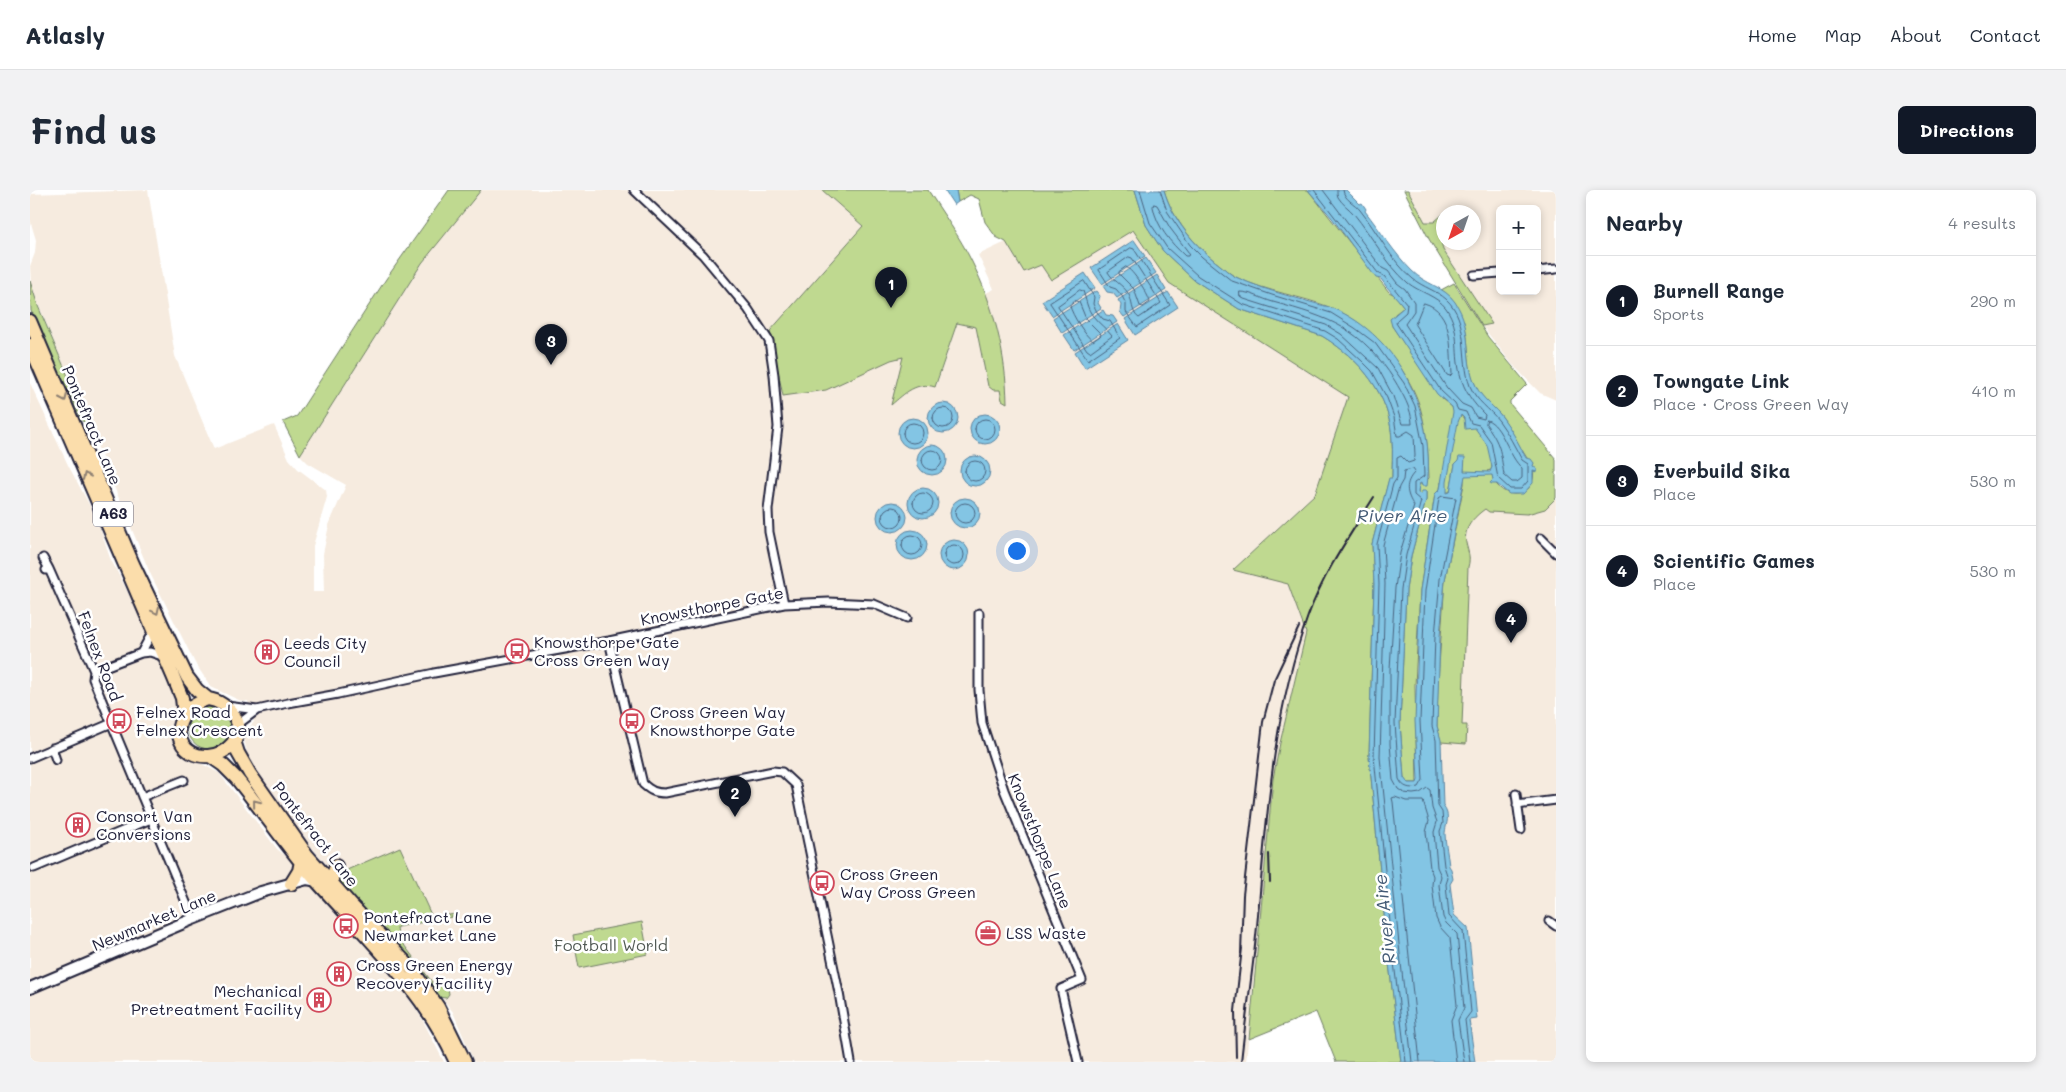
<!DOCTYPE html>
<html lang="en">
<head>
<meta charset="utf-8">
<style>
  :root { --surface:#fff; --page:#f2f2f3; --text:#1f2937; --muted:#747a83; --line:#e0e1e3; --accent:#111827 }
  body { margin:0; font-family:Mali,sans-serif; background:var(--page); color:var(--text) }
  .controls { position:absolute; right:15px; top:15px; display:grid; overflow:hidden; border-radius:8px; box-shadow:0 2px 8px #0003 }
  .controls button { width:45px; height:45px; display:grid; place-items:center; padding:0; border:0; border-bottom:1px solid var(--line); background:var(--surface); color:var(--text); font:25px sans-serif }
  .compass { position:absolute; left:1406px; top:15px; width:45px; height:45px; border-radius:50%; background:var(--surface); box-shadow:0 2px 8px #0003; rotate:220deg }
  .you { position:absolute; left:986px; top:360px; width:18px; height:18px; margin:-12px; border:4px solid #fff; border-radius:50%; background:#1a73e8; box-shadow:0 0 0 8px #1a73e833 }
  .badge { display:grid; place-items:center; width:32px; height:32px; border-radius:50%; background:var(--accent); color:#fff; font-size:16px; font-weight:700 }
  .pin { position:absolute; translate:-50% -41px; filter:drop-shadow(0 1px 2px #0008) }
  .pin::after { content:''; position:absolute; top:26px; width:18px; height:15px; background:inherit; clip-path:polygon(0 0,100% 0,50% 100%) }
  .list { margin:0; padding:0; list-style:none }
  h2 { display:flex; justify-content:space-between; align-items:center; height:65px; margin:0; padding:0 20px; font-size:21px }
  h2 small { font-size:16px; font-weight:400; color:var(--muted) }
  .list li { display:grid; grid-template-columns:32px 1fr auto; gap:15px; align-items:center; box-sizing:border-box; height:90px; padding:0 20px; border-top:1px solid var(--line) }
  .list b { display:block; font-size:19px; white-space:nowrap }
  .list p { margin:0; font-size:16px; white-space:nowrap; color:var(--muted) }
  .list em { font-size:16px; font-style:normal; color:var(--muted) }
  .map { position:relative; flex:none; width:1526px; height:872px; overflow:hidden; border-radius:8px }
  header { display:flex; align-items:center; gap:30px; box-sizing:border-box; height:70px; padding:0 25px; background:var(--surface); border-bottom:1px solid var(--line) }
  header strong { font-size:24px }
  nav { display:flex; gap:28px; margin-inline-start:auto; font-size:18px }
  .intro { display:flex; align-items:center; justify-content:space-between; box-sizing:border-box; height:120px; padding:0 30px }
  h1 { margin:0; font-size:35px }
  .button { padding:12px 22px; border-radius:8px; background:var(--accent); color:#fff; font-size:18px; font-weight:700 }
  main { display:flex; gap:30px; padding:0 30px }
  aside { flex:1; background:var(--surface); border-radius:8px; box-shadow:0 2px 8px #0003 }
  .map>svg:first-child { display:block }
  .built { fill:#f6ebdf; fill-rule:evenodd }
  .green { fill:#bfd990; stroke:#707e66 }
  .water { fill:#83c5e4; stroke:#5c84a0; fill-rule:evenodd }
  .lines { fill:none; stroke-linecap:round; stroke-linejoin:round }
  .shore { stroke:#49637f; stroke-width:1 }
  .street-casing { stroke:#22223b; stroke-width:11 }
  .secondary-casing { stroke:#22223b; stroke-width:14 }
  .highway-casing { stroke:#22223b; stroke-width:16 }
  .street { stroke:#fff; stroke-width:7 }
  .secondary { stroke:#fff; stroke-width:10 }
  .highway { stroke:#fbddab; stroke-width:12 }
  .rail { stroke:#22223b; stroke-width:2 }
  .oneway { stroke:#8e8073 }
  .labels { text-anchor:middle; stroke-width:5; stroke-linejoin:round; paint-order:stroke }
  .shield { fill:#fff; stroke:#646476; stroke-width:1 }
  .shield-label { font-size:15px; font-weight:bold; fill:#22223b }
  .street-label { font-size:16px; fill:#22223b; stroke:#fff }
  .poi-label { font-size:16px; fill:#22223b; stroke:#fff; text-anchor:start }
  .park-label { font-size:16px; fill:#515954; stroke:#fff }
  .water-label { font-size:18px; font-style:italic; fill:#445b76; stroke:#fff }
</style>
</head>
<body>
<header>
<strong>Atlasly</strong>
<nav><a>Home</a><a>Map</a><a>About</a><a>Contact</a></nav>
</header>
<div class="intro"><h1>Find us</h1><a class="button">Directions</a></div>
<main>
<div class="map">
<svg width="1526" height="872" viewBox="0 0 1526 872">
  <rect width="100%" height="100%" fill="#fff"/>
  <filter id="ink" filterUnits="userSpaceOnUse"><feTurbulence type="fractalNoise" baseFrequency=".02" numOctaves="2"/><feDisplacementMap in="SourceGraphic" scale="10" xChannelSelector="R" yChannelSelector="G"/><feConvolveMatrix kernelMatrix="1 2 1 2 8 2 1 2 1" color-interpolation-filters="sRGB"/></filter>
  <g filter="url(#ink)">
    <path class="built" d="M118,0L145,166L184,259L244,235L259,269L268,279L296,300L297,307L283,356V402H294L293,364L299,335L316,295L278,273L270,265L392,73L451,0H792L833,36L740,141L753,206L907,103L862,214L881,199L896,193L906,196L927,133L946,137L958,196L970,152L956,103L964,99L948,65L976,52L993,81L1011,75L1021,90L1103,39L1139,93L1318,207L1285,304L1203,380L1258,393L1276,443L1250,553L1243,589L1216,872H444L423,822L364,746L311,692L272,646L224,577L218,567L214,549L217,539L224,532L218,511L213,512L181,497L165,473L120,383L1,97L0,76L5,63L6,50L0,30V4Z
      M1378,0H1526V210L1510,203L1482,174L1452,136L1461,134L1413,60L1408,37L1413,25L1414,52H1444V22H1414L1404,32H1395ZM1470,19H1507V101H1470Z
      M0,193L38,275L67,329L80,368L115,435L148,514L144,548L159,567L189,583L247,659L271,678L314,727L368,793L390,825L414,872H5L0,867Z
      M1526,308V872H1445L1439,829L1447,828L1438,738L1424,725L1420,694L1421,679L1419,676L1415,641L1416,620L1413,616L1411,591L1412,587L1410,446L1415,390L1428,322Z"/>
    <path class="green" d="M419,0H451L392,73L270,265L253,232L267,226L356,89Z
      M792,0H898C913,24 930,47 942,72C964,116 976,164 977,213L972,210L970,200H963L958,196L946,137L927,133L905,197C887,191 875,203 861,215L873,167L861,170L796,200L753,206L740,141L833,36Z
      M926,0H1105L1116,35L1125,49L1133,61L1164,90L1209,119L1292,146C1330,169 1360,204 1362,250C1363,263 1362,276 1362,289H1359L1342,354L1344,394L1339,566L1358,765L1371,872H1306L1286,822L1219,849L1243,589L1250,553L1276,443L1258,394L1203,380L1285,304L1318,207L1139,93L1103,40L1021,90L1011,75L994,82L976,52L966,47L955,32L949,9L940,5L928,12Z
      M1134,0H1278L1359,102L1365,105L1374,117L1365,124L1362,136L1412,209L1422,217L1428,232L1429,226H1432C1437,235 1439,233 1446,239C1456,248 1465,268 1461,280L1457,281L1462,285C1470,313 1509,310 1503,277C1502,274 1499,271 1497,268C1488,255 1482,241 1473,228C1465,217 1452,210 1446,197C1433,170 1444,143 1426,116C1422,109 1418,104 1411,100L1424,93L1458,147L1497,194L1480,211V214L1526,269V308L1515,319L1497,324L1459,322L1455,319C1444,327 1433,338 1436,353C1438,362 1441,367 1438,377L1432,535H1437L1436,554L1411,552L1407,536L1408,490L1415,390L1434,294V278L1428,271L1425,274L1420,302H1416L1411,292L1410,299L1405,304L1390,400L1385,495L1387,593H1378L1374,589L1370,533L1376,400L1381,366L1396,310V301L1388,304L1389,294H1393L1399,288C1398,264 1397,241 1390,217C1378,178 1340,133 1302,118C1271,106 1238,102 1208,88C1201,85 1195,79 1190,75C1165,56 1143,30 1134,0Z
      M1374,0H1378L1395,32H1404L1413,24L1408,37L1413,60L1462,134L1452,136L1399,49Z
      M0,91L8,116L58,233L52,231L1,121Z
      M158 538a21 21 0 1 1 42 0a21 21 0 1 1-42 0Z
      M370,657L402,727L427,724V726L367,737L368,747L405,796L417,792L419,804L416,808L408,807L370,757L351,736L337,725L310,693L312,683L319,679Z
      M612,732L618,764L549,778L543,745Z"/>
    <path class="water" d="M914,0H926L928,12L924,15Z
      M1105,0H1134C1143,31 1165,56 1190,75C1196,80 1202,86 1208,88C1232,99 1259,106 1284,113C1290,115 1297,116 1302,118C1371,146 1406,228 1397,296H1392L1391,293L1389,294L1388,303L1391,304L1392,301H1396V310L1381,366L1376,400L1370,533L1374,588L1378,593H1387L1388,590L1385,531L1390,400L1405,304L1410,299L1423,222L1422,217L1407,204L1362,136L1360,129L1374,117C1366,106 1358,100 1351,89L1346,88L1302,28L1278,0H1316L1330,14L1332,13L1336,19L1335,21C1350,40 1364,63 1382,81C1395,94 1415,97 1425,112C1444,140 1433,169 1446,196C1452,209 1465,217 1473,228C1482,240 1489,254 1496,268L1501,269L1504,273L1503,276L1507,279V282L1503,281V293L1493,304H1479L1467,294H1462L1460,293L1463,290L1462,285L1435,286L1415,390L1410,446L1407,536L1411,550L1413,616C1421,626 1416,633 1415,643C1415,653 1418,665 1419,676L1421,679L1423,689L1420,694L1424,725L1438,738L1447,829L1439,830L1445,872H1371L1358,765L1339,566L1344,394L1342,354L1359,288H1362C1362,276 1363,263 1362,250C1360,204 1330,169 1292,146L1209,119L1164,90L1133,61L1125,49L1116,35ZM1431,225L1434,228L1435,239L1445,238L1457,255L1462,277L1460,282L1434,281L1435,267H1429L1428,271L1425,274L1420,302L1417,303V292L1428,232Z
      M1104,50L1115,66L1072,94L1061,78Z
      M1116,68L1126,83L1087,108L1083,103L1077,102L1073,96Z
      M1055,83L1065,98L1022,126L1012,111Z
      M1127,85L1136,100L1094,127L1090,122L1091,115L1088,110Z
      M1066,101L1070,106L1068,113L1071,118L1032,143L1023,128Z
      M1138,102L1148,117L1105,145L1095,129Z
      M1073,120L1076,125L1083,126L1087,132L1044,160L1034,145Z
      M1088,134L1098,150L1055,178L1045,162Z
      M898 228a15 15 0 1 1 30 0a15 15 0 1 1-30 0Z
      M940 239a15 15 0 1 1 30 0a15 15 0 1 1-30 0Z
      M868 243a15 15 0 1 1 30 0a15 15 0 1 1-30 0Z
      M887 270a15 15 0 1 1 30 0a15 15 0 1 1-30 0Z
      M930 281a15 15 0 1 1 30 0a15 15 0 1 1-30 0Z
      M878 313a15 15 0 1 1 30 0a15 15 0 1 1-30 0Z
      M920 323a15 15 0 1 1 30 0a15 15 0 1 1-30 0Z
      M847 327a15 15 0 1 1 30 0a15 15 0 1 1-30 0Z
      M867 355a15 15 0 1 1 30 0a15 15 0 1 1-30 0Z
      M909 365a15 15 0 1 1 30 0a15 15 0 1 1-30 0Z"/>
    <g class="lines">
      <path class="shore" d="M1110,0L1120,33L1129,46L1137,58L1168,86L1212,114L1295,141L1308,149L1332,171L1342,181L1357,208L1364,227L1367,246H1370L1378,241L1384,245L1385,266L1384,271L1378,273L1371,266L1367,268V288L1363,294L1347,354L1349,394L1344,566L1363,764L1376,872
        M1130,0L1137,21L1160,55L1172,67L1202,91L1242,105L1301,123L1325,138L1345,153L1374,193L1385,216L1393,256L1394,286L1384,293V305L1391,311L1376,365L1371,399L1365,533L1369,589C1373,598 1380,599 1389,597L1393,590L1390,531L1395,401L1409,308L1412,306L1426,308L1410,389L1405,446L1402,536L1406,550L1408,616L1412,622L1413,633L1410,641L1414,676L1418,688L1416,694L1419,726L1433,741L1441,822L1435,830L1440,872
        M1284,0L1348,83L1354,86L1377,114L1376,122L1367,130L1366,133L1411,201L1425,214L1428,220L1436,222L1441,233L1449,235L1461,252L1468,288L1480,299H1491L1498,291V274L1492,270C1485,257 1478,243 1469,231C1460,219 1446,211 1440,196C1430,168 1440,131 1416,109C1407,101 1393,97 1383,89C1361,71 1347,41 1330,20C1325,13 1314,10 1313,0
        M1293,0L1352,78L1358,81L1367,93L1375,99L1384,112V121L1375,134L1417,198L1432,214L1441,218L1446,227L1454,229L1455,225C1443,213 1434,201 1430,184C1424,160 1431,140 1416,118C1407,106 1389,102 1378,93C1356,74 1342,46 1324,24C1319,18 1312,14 1308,7C1307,4 1307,3 1307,0
        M1124,14L1127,15L1140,38L1159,63L1158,66H1155C1140,52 1127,37 1123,17Z
        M1101,58L1104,59L1140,115L1107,137L1096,122V114L1092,106L1086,99L1080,97L1069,80Z
        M1099,67L1102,68L1131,113L1109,128C1101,123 1103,111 1098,103C1092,94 1083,91 1078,82Z
        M1096,77C1103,80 1118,104 1120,112L1113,117L1110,116L1104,99L1089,84V82Z
        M1054,91L1064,107L1063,114L1067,122L1073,129L1080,131L1090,148L1058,170L1020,113Z
        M1050,100L1053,101C1056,109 1057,119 1063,126C1069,134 1076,138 1082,146L1060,162L1057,160L1028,116Z
        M1210,102C1221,102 1232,109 1243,112C1301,128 1331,138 1365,191C1372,203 1382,219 1382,234H1372L1363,206L1348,178L1311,144L1296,135L1214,109L1210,106Z
        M1046,111L1049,112L1056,129L1071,144L1070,146L1063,151C1056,147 1042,125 1040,116Z
        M1394,113C1424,121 1420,159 1422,184L1420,186L1417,185L1385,135Z
        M903 228a10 10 0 1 1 20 0a10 10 0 1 1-20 0Z
        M945 239a10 10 0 1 1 20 0a10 10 0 1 1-20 0Z
        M1457,230C1472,234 1479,268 1492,278V288L1487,292H1482L1474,285C1470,260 1471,255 1456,234Z
        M873 243a10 10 0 1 1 20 0a10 10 0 1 1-20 0Z
        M892 270a10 10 0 1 1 20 0a10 10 0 1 1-20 0Z
        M935 281a10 10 0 1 1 20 0a10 10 0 1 1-20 0Z
        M883 313a10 10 0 1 1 20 0a10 10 0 1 1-20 0Z
        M925 323a10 10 0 1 1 20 0a10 10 0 1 1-20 0Z
        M852 327a10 10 0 1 1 20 0a10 10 0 1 1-20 0Z
        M872 355a10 10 0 1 1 20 0a10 10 0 1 1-20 0Z
        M914 365a10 10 0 1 1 20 0a10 10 0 1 1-20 0Z
        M1382,872L1370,764L1350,567L1355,394L1353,355L1369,297L1373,290L1374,281L1383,279L1385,282C1374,293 1376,304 1384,316L1370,363L1365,398L1360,479V554L1363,590L1368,599L1374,603L1383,604L1390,603L1397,598L1400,600L1402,618L1407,632L1404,642L1407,677L1411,686L1409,695L1413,727L1416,733L1427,744L1434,818L1428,830L1434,872
        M1390,872L1363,612L1362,608L1365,607L1376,611H1393L1399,631L1396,642L1400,678L1403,686L1402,695L1406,728L1410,737L1420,748L1427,815L1421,830L1426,872"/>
      <g class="street-casing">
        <path id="street" d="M604,0L673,65L718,119L739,151L744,185L748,237L738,320L739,342L754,414
          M1507,81L1526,79
          M1444,85L1470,83
          M1511,348L1526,363
          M13,368L19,379L16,380
          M19,379L64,481L63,489L163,729
          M949,423V500L952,533L974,600L1052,790L1031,799L1048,872
          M579,451L613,594C621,601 625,603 635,603L743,581L752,582L766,595L809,803L821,872
          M111,463L123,441
          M64,481L111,463L120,462L135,467
          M197,516L227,520L258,513L308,504L404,483L579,451L754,414L799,412L844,414L877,428
          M207,535L227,520
          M22,558L26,570
          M0,568L82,533
          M1486,604L1491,640
          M112,607L154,590
          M1487,615L1526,610
          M4,678L121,629
          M1519,731L1526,736"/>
      </g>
      <g class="secondary-casing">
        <path id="secondary" d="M0,798L163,729L231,702L277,689L288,691"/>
      </g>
      <g class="highway-casing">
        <path id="highway" d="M0,131L103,374L157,487L167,500L178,509
          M0,155L143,486L152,508L154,525
          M178,509C198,512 218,534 203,553C191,568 165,572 153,555C140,534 159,514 178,509Z
          M204,551L208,563L220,584L277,665L323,717L381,778L408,817L435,872
          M180,566L193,575L206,588C232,620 256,655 283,687C335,746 392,797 425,870
          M261,694L269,681L271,671
          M302,694V688L306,676"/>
      </g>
      <use href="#street" class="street"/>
      <use href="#secondary" class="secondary"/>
      <use href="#highway" class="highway"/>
      <path class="rail" d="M1239,664L1240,692
        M1211,764L1213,705L1233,532L1244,490L1269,437
        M1206,867L1205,821L1212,758
        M1211,872C1216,823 1224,774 1228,725C1237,624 1243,523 1278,426C1293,384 1320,345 1344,307"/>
    </g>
    <defs><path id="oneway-chevron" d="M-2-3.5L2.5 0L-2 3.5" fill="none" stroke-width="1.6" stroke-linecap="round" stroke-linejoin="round" transform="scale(1.25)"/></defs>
    <g class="oneway">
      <use href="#oneway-chevron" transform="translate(34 208) rotate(66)"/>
      <use href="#oneway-chevron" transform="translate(56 286) rotate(-113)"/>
      <use href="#oneway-chevron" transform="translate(126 421) rotate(64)"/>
      <use href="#oneway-chevron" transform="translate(226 613) rotate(-129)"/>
    </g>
  </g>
  <defs>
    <g id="bus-ring" transform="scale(1.25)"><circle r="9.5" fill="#fff" stroke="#d1495b" stroke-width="1.5"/><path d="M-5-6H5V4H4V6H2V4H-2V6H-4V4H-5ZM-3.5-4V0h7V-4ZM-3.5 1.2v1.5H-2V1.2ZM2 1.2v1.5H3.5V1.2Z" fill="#d1495b"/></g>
    <g id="building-ring" transform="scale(1.25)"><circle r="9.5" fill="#fff" stroke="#d1495b" stroke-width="1.5"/><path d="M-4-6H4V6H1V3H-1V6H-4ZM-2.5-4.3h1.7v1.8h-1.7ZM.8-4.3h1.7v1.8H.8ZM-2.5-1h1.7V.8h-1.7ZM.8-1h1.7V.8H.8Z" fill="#d1495b"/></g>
    <g id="office-ring" transform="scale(1.25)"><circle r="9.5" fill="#fff" stroke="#d1495b" stroke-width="1.5"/><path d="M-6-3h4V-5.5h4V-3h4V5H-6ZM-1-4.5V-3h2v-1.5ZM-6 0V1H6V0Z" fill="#d1495b"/></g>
  </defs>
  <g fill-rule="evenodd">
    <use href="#bus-ring" x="487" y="461"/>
    <use href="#building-ring" x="237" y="462"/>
    <use href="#bus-ring" x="89" y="531"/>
    <use href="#bus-ring" x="602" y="531"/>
    <use href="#building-ring" x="48" y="635"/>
    <use href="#bus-ring" x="792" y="693"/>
    <use href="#bus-ring" x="316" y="736"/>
    <use href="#office-ring" x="958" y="743"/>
    <use href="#building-ring" x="309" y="784"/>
    <use href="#building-ring" x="289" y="810"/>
  </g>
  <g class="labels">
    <rect class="shield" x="63" y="311.5" width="40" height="25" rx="4"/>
    <g class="shield-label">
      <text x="83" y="329">A63</text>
    </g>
    <g class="street-label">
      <text transform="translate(62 235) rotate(67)" y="6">Pontefract Lane</text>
      <text transform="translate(682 416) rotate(-11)" y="6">Knowsthorpe Gate</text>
      <text transform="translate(70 466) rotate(69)" y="6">Felnex Road</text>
      <text transform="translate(286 644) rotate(52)" y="6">Pontefract Lane</text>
      <text transform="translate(1010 651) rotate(68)" y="6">Knowsthorpe Lane</text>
      <text transform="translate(124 730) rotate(-23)" y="6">Newmarket Lane</text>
    </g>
    <g class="poi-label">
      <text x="504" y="458">Knowsthorpe Gate<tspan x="504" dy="18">Cross Green Way</tspan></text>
      <text x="254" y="459">Leeds City<tspan x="254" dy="18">Council</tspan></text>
      <text x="106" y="528">Felnex Road<tspan x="106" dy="18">Felnex Crescent</tspan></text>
      <text x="620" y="528">Cross Green Way<tspan x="620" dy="18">Knowsthorpe Gate</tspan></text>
      <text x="66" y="632">Consort Van<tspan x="66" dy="18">Conversions</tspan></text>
      <text x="810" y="690">Cross Green<tspan x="810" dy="18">Way Cross Green</tspan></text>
      <text x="334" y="733">Pontefract Lane<tspan x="334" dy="18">Newmarket Lane</tspan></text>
      <text x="976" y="749">LSS Waste</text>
      <text x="326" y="781">Cross Green Energy<tspan x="326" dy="18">Recovery Facility</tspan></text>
      <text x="272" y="807" text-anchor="end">Mechanical<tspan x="272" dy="18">Pretreatment Facility</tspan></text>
    </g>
    <g class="park-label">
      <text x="581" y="761">Football World</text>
    </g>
    <g class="water-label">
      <text x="1372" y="332">River Aire</text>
      <text transform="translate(1355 729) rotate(-96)" y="6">River Aire</text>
    </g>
  </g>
</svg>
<div class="controls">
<button>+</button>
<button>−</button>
</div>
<svg class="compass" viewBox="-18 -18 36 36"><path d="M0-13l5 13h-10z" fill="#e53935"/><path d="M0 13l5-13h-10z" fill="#747a83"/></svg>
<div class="you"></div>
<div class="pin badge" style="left:861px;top:118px">1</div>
<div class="pin badge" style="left:705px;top:627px">2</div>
<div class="pin badge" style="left:521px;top:175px">3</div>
<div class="pin badge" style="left:1481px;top:453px">4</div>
</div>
<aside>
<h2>Nearby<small>4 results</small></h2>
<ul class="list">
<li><span class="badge">1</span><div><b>Burnell Range</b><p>Sports</p></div><em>290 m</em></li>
<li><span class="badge">2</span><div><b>Towngate Link</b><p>Place · Cross Green Way</p></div><em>410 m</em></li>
<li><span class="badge">3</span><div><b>Everbuild Sika</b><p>Place</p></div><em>530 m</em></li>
<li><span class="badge">4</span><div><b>Scientific Games</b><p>Place</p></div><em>530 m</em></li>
</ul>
</aside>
</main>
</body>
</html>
